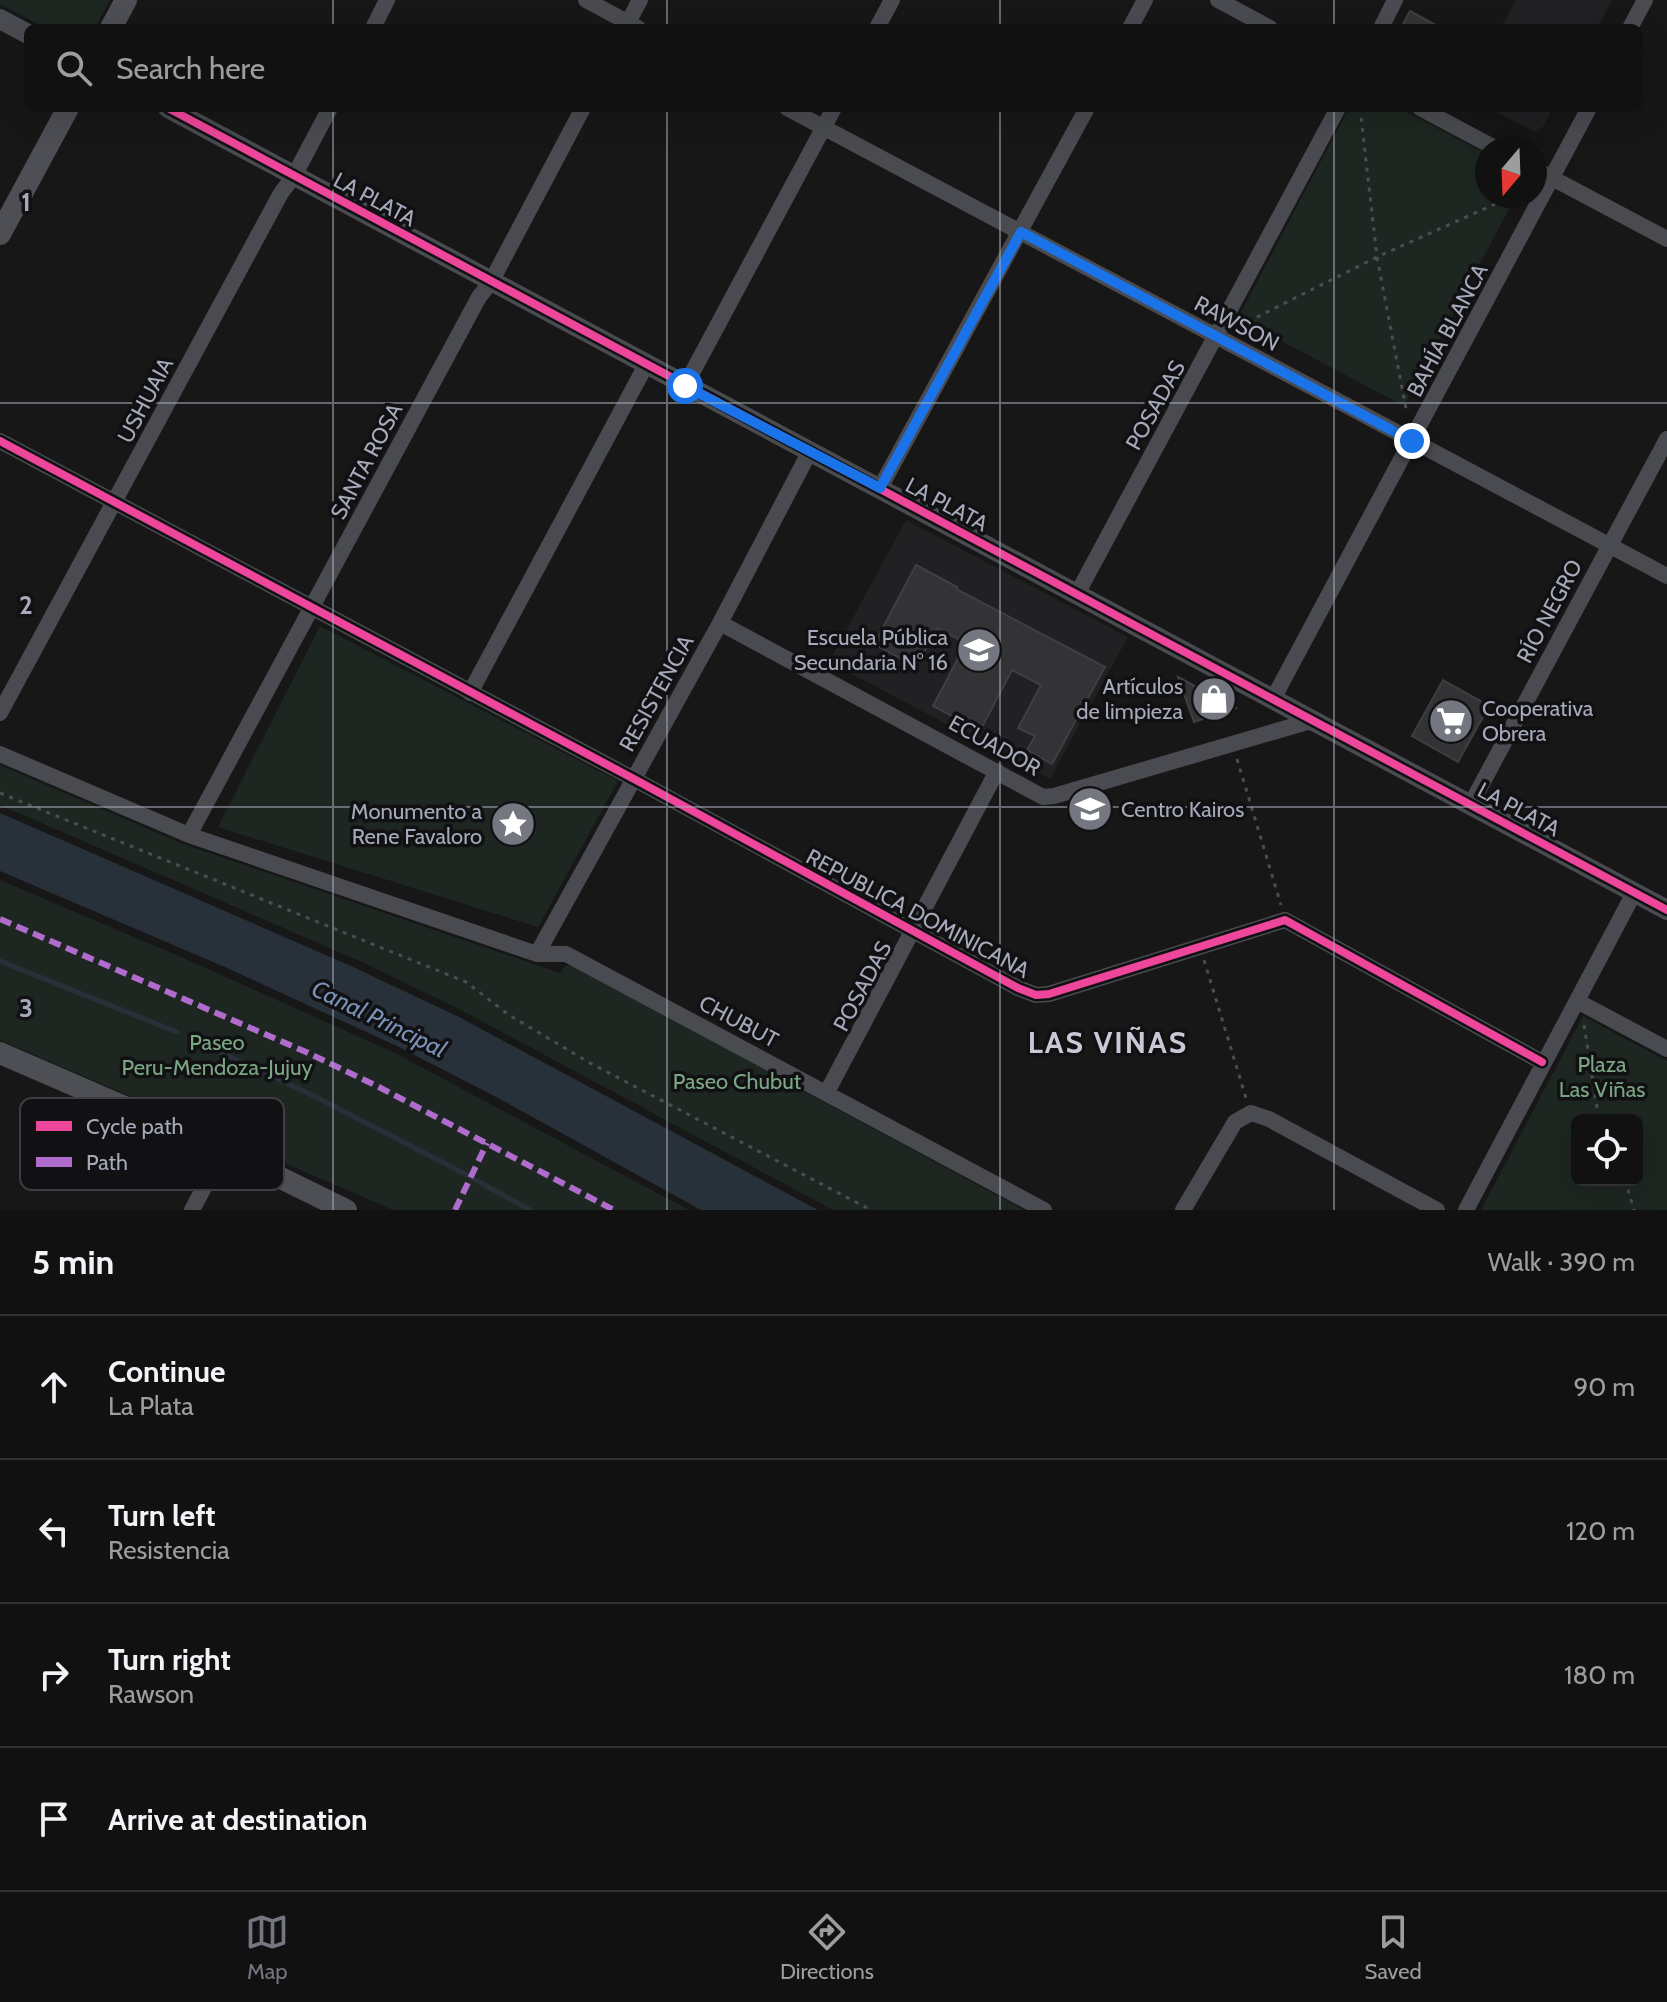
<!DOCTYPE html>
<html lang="en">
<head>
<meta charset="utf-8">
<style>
  :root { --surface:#111; --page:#1a1a1a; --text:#f1f3f6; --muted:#9c9d9f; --line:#303131; --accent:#747680 }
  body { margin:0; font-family:Cabin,sans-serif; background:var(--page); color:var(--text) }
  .controls { position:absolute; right:24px; bottom:24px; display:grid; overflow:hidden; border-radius:12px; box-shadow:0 8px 32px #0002 }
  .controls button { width:72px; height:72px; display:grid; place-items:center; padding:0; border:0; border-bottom:2px solid var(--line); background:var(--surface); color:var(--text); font:40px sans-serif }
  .compass { position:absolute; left:1475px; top:136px; width:72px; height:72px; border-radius:50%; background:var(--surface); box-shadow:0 8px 32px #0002; rotate:199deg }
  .stop { position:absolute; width:24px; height:24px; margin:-18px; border:6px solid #1a73e8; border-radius:50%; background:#fff }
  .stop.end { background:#1a73e8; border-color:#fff; box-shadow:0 2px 8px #0008 }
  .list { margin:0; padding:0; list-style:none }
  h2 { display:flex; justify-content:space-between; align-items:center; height:104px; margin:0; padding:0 32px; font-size:34px }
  h2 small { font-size:26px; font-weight:400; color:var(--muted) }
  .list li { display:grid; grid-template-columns:52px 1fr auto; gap:24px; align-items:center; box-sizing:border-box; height:144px; padding:0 32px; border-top:2px solid var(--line) }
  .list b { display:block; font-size:30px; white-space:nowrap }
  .list p { margin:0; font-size:26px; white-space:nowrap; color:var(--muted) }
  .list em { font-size:26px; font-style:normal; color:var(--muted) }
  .icon { flex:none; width:44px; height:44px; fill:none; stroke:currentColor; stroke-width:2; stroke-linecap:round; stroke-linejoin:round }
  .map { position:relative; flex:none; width:1667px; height:1210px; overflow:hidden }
  .search { position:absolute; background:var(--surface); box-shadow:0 8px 32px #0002; left:24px; right:24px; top:24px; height:88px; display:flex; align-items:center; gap:20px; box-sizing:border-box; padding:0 28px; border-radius:12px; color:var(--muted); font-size:30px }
  .sheet { height:680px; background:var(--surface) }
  nav { display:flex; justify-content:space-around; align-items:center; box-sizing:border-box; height:112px; border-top:2px solid var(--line); background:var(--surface); font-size:22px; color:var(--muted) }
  nav a { display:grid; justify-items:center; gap:4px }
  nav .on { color:var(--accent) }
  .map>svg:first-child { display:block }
  .built { fill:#212023 }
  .green { fill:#1e2621; fill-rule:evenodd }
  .water { fill:#28303a }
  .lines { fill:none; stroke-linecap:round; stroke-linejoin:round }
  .stream { stroke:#28303a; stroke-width:5 }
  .building { fill:#333335; stroke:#3f3f43; stroke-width:2 }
  .path { stroke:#4c4d51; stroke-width:3; stroke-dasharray:4 6; stroke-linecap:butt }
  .minor { stroke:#4a4b50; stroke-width:16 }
  .tertiary { stroke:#4a4b50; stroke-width:20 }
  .secondary { stroke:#4e4f54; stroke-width:22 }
  .quiet { stroke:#b06ccc; stroke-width:6; stroke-dasharray:12 6; stroke-linecap:butt }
  .cycleway-casing { stroke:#111113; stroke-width:13 }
  .cycleway { stroke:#ed469a; stroke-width:8 }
  .route { stroke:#1a73e8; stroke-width:10 }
  .grid { fill:none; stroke:#a6a9b9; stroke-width:2; stroke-opacity:0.55 }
  .labels { text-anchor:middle; stroke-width:7; stroke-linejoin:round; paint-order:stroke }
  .street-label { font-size:22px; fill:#a6a9b9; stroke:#111113 }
  .poi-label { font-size:22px; fill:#a6a9b9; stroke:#111113; text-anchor:end }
  .park-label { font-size:22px; fill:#7ba684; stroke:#111113 }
  .water-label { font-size:24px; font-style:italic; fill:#7a92b8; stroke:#111113 }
  .district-label { font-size:30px; font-weight:bold; letter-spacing:2px; fill:#c8c9d5; stroke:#111113 }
  .key { fill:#111113; stroke:#3e3f45; stroke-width:2 }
  .key-label { font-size:22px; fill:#a6a9b9 }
  .grid-label { font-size:26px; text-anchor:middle; font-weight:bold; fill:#a6a9b9; stroke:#111113; stroke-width:7; stroke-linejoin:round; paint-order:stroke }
</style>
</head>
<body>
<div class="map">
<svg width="1667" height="1210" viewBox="0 0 1667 1210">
  <rect width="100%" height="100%" fill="#171717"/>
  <path class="built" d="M1516,0H1612L1597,28H1501Z
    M1489,108H1553L1543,127L1534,132Z
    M906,520L1128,637L1050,779L829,662Z"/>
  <path class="green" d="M0,0H110L95,28H45L0,4Z
    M1349,108H1399L1487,154V196H1516L1404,406L1238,318Z
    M320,626L618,781L538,927L218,827Z
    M0,765L183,844L560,973L565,966L573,965L749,1057L809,1094L1024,1210H833L459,1009L362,962L0,805Z
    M0,880L181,957L393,1052L689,1210H393L0,1040Z
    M1583,1016L1667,1061V1210H1481ZM1577,1120H1637V1180H1577Z"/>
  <path class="water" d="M0,813L351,966L459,1017L818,1210H701L500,1099L397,1046L227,968L0,871Z"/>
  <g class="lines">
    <path class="stream" d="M0,961L177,1032
      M197,1041L316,1097L467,1175
      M472,1178L530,1210"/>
  </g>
  <path class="building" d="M1410,11L1441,28H1401Z
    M916,565L957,587L956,589L1105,667L1052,764L1027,750L1035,736L1018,728L1041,685L1012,670L980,731L933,706L966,643L937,628L916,667L874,644Z
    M1178,677L1236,708L1194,722Z
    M1443,680L1489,706L1458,762L1412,736Z"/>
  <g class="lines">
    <path class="path" d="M1360,108L1377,257L1407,414
      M1239,326L1377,257L1513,196
      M1237,759L1281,905
      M0,793L466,982L509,1015L590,1063L871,1210
      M1204,960L1246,1098
      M1584,1025L1599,1120
      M1625,1180L1634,1210"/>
    <path class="minor" d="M586,0L638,28
      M1218,0L1270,28
      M373,28L387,0
      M625,28L640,0
      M877,28L892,0
      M1130,28L1145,0
      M1381,28L1395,0
      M1630,28L1645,0
      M787,108L1667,576
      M1420,108L1495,148
      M1535,169L1667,239
      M685,386L834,108
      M0,441L634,779L1018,988L1036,995L1049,994L1285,920L1542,1062
      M880,488L1087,108
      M1077,594L1338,108
      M720,623L1043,797L1054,796L1314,720
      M470,693L646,365
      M1273,699L1589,108
      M0,713L281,193L294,176L330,108
      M0,754L189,835L537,954H566L1044,1210
      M1471,804L1667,439
      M189,835L479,297L491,282L583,108
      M537,954L720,623L810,451
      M1577,1001L1667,1049
      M827,1092L997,771
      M192,1210L224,1150
      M1183,1210L1235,1122L1251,1113L1269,1119L1437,1210
      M1466,1210L1634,893"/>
    <path class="tertiary" d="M0,19L28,34
      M168,108L1667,910"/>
    <path class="secondary" d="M111,28L126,0
      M0,234L68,108
      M0,1053L224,1150L346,1210"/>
    <path class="quiet" d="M0,919L306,1052L377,1086L614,1210
      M455,1210L487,1143"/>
    <g class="cycleway-casing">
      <path id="cycleway" d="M168,108L1667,910
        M0,441L634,779L1018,988L1036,995L1049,994L1285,920L1542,1062"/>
    </g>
    <use href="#cycleway" class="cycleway"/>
  </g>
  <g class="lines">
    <path class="route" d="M685,386L880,488L1021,232L1412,441"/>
  </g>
  <path class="grid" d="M333,0V28M667,0V28M1000,0V28M1334,0V28M333,108V1210M667,108V1210M1000,108V1210M1334,108V1210M0,403H1667M0,807H1667"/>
  <defs>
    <g id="school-disc" transform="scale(2.3)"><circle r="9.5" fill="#747680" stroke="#111113"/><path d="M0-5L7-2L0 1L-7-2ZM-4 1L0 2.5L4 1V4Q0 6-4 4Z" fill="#fff"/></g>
    <g id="shop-disc" transform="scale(2.3)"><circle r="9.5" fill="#747680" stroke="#111113"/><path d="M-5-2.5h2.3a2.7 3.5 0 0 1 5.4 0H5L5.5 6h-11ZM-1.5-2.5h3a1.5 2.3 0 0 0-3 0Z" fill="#fff"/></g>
    <g id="supermarket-disc" transform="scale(2.3)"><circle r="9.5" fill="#747680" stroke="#111113"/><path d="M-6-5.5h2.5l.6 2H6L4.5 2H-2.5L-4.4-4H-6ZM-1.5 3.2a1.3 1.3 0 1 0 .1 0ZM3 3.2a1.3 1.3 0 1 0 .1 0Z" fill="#fff"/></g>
    <g id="university-disc" transform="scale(2.3)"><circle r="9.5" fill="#747680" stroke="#111113"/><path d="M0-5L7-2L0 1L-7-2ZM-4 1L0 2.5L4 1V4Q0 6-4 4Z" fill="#fff"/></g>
    <g id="sight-disc" transform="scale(2.3)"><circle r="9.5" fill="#747680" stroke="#111113"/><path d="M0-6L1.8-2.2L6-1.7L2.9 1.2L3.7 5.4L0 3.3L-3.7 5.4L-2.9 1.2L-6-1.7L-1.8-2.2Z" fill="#fff"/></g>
  </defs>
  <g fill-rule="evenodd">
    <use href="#school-disc" x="979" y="650"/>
    <use href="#shop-disc" x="1214" y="699"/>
    <use href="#supermarket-disc" x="1451" y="721"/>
    <use href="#university-disc" x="1090" y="809"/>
    <use href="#sight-disc" x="513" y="824"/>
  </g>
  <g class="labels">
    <g class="street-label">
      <text transform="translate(375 199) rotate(28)" y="8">LA PLATA</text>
      <text transform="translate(1237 323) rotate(28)" y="8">RAWSON</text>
      <text transform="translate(1447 330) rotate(-62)" y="8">BAHÍA BLANCA</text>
      <text transform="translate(145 400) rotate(-62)" y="8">USHUAIA</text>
      <text transform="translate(1155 405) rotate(-61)" y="8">POSADAS</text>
      <text transform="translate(366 461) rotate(-62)" y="8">SANTA ROSA</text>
      <text transform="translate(947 504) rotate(28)" y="8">LA PLATA</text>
      <text transform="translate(1549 611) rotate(-62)" y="8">RÍO NEGRO</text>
      <text transform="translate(656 693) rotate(-61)" y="8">RESISTENCIA</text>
      <text transform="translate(995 745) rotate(29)" y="8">ECUADOR</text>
      <text transform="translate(1519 809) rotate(28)" y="8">LA PLATA</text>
      <text transform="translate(918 913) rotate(28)" y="8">REPUBLICA DOMINICANA</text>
      <text transform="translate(862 986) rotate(-62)" y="8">POSADAS</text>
      <text transform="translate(739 1021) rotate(28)" y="8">CHUBUT</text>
    </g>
    <g class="poi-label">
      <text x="948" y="645">Escuela Pública<tspan x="948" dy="25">Secundaria N° 16</tspan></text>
      <text x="1183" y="694">Artículos<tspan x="1183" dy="25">de limpieza</tspan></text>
      <text x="1482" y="716" text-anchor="start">Cooperativa<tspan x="1482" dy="25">Obrera</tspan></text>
      <text x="1121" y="817" text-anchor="start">Centro Kairos</text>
      <text x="482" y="819">Monumento a<tspan x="482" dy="25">Rene Favaloro</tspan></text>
    </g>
    <g class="park-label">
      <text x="217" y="1050">Paseo<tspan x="217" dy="25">Peru-Mendoza-Jujuy</tspan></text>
      <text x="1602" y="1072">Plaza<tspan x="1602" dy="25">Las Viñas</tspan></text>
      <text x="737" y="1089">Paseo Chubut</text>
    </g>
    <g class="water-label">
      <text transform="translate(379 1019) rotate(26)" y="8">Canal Principal</text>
    </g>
    <g class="district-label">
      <text x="1108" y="1053">LAS VIÑAS</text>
    </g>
  </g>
  <rect x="20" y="1098" width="264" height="92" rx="12" class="key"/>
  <rect x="36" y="1121" width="36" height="10" fill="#ed469a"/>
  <rect x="36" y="1157" width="36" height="10" fill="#b06ccc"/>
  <g class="key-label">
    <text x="86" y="1134">Cycle path</text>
    <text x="86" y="1170">Path</text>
  </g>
  <g class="grid-label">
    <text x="26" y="211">1</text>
    <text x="26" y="614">2</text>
    <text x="26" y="1017">3</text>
  </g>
</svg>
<div class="controls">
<button><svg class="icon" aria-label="locate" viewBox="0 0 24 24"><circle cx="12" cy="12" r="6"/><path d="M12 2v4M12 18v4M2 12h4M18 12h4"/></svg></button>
</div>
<svg class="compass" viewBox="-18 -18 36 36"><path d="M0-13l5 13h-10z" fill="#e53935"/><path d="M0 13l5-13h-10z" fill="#9c9d9f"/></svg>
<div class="stop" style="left:685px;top:386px"></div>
<div class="stop end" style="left:1412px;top:441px"></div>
<div class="search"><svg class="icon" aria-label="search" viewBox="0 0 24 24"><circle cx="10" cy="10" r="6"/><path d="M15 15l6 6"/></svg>Search here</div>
</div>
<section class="sheet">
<h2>5 min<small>Walk · 390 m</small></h2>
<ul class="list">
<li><svg class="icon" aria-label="ahead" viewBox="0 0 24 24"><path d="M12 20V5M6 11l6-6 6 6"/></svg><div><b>Continue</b><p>La Plata</p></div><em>90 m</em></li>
<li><svg class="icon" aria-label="left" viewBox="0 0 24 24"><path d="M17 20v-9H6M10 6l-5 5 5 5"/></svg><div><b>Turn left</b><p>Resistencia</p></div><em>120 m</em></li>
<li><svg class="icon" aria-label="right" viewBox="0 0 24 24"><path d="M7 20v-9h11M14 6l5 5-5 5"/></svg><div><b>Turn right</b><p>Rawson</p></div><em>180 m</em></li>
<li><svg class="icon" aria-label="arrive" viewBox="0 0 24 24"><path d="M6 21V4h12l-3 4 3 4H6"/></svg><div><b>Arrive at destination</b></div></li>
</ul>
</section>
<nav>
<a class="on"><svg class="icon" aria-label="map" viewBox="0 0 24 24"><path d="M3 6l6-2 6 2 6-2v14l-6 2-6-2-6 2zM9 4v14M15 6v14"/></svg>Map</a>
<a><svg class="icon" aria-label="directions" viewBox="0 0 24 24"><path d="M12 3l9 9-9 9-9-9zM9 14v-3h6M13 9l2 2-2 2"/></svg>Directions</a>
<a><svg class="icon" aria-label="saved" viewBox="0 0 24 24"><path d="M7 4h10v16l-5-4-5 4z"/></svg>Saved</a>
</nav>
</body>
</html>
